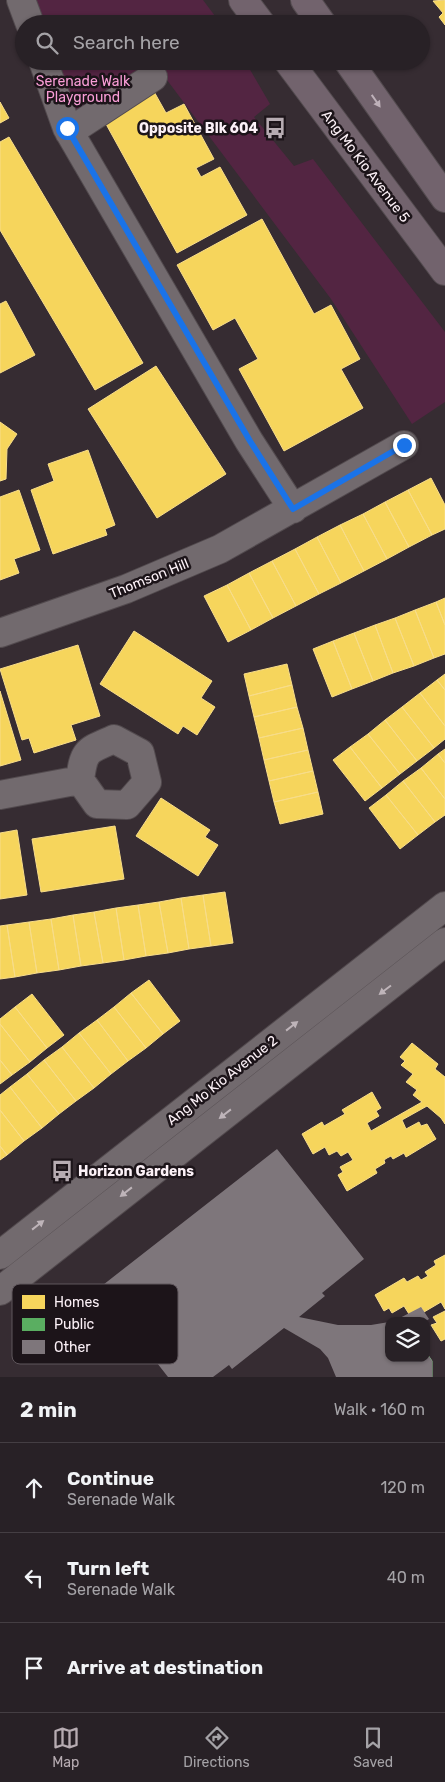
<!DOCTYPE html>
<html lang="en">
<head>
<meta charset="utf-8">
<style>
  :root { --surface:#282126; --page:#342e32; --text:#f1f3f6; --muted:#a5a3a7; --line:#443e43; --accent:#b7acb2 }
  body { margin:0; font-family:Rubik,sans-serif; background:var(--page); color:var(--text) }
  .controls { position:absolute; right:15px; bottom:15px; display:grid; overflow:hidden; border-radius:10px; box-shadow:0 1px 4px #0004 }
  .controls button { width:45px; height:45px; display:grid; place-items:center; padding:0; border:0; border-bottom:1px solid var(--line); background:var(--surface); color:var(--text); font:25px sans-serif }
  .stop { position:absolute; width:15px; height:15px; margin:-11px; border:4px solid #1a73e8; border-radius:50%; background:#fff }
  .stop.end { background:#1a73e8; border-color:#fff; box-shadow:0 1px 5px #0008 }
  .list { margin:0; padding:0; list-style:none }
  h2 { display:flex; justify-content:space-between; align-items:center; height:65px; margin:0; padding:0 20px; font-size:21px }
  h2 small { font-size:16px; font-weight:400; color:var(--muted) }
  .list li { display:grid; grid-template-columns:32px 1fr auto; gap:15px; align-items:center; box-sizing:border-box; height:90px; padding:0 20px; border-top:1px solid var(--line) }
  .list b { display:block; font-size:19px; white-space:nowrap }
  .list p { margin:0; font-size:16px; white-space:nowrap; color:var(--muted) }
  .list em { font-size:16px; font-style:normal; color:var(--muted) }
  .icon { flex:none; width:28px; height:28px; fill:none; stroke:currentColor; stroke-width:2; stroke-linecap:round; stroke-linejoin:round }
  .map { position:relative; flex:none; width:445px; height:1377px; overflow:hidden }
  .search { position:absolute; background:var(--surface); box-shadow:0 1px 4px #0004; left:15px; right:15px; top:15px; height:55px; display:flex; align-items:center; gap:12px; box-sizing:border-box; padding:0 18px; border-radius:28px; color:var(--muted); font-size:19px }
  .sheet { height:335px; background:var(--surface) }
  nav { display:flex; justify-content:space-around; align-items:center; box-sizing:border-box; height:70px; border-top:1px solid var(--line); background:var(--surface); font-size:14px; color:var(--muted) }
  nav a { display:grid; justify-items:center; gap:2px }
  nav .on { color:var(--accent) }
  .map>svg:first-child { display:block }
  .green { fill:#532542 }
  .homes { fill:#f6d55c; stroke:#f8dd8a }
  .public { fill:#5aae61; stroke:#8bc28e }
  .building { fill:#7e767b }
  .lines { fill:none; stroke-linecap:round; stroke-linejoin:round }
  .street-casing { stroke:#524a4e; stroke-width:30 }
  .secondary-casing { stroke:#524a4e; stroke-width:30 }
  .primary-casing { stroke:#524a4e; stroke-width:30 }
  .street { stroke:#726a6e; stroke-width:28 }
  .secondary { stroke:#726a6e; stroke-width:28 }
  .primary { stroke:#72636d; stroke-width:28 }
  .oneway { fill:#beb1b9 }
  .oneway2 { fill:#beb4b9 }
  .route { stroke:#1a73e8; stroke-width:6 }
  .labels { text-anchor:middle; stroke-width:5; stroke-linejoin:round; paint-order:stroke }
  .park-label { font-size:14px; fill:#f99dd6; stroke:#1c1419 }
  .poi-label { font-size:14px; font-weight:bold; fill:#fcf1f7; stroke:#1c1419; text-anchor:end }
  .street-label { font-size:14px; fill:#fcf1f7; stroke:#1c1419 }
  .key { fill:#1c1419; stroke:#5f565c; stroke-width:1 }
  .key-label { font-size:14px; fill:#fcf1f7 }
</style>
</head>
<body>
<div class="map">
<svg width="445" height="1377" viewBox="0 0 445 1377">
  <rect width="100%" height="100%" fill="#362c32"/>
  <path class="green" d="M21,0H203L221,24H30Z
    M43,61H245L270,104L254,117L294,166L313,159L445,332V402L412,424L331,299L164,76L67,128Z"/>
  <path class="homes" d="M445,0V25L439,17L443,13L433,1Z
    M152,88L166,113L184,104L214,159L196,168L201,177L220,167L247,215L177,253L101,115Z
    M0,102L9,118L0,123Z
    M9,137L143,363L95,390L0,230V142Z
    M262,219L314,314L331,305L360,359L341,369L363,408L284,451L239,369L258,359L235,318L213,330L177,265Z
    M6,301L35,355L0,373V304Z
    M156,366L226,474L157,518L88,409Z
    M0,422L17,434L7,449L6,479L0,481Z
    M88,450L115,525L105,529L107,535L53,554L31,490L54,481L48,464Z
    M431,478L445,505V529L432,535L408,490Z
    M19,490L40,550L14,559L19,573L0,580V497Z
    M408,490L432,535L409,547L385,502Z
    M385,502L409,547L387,559L363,514Z
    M363,514L387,559L364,571L340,525Z
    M340,525L364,571L341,583L317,537Z
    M317,537L341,583L319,594L295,549Z
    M295,549L319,594L296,606L272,561Z
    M272,561L296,606L273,618L249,573Z
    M249,573L273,618L251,630L227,585Z
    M227,585L251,630L228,642L204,596Z
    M445,598V625L436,602Z
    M436,602L445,625V654L434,658L415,610Z
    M415,610L434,658L414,666L395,618Z
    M395,618L414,666L393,673L375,625Z
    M375,625L393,673L373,681L354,633Z
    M134,631L212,681L201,698L215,707L197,735L183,726L178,734L100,684Z
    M354,633L373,681L352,689L333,641Z
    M333,641L352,689L332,697L313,649Z
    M78,645L100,716L71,725L76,740L34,753L29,738L22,740L0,669Z
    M287,664L292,685L249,696L244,674Z
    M445,674V690L437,680Z
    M437,680L445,690V726L420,693Z
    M292,685L297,707L254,717L249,696Z
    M0,691L21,760L0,766Z
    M420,693L445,726V739L434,748L402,707Z
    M297,707L303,728L259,738L254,717Z
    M402,707L434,748L417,761L385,720Z
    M385,720L417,761L400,774L368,734Z
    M303,728L308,750L264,760L259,738Z
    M368,734L400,774L382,788L350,747Z
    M350,747L382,788L365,801L333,760Z
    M445,749V763L438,754Z
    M308,750L313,771L269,781L264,760Z
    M438,754L445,763V799L421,768Z
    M421,768L445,799V815L435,822L403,781Z
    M313,771L318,792L274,802L269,781Z
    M403,781L435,822L418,835L386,795Z
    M318,792L323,814L280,824L274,802Z
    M386,795L418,835L400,849L369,808Z
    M161,798L210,830L205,837L218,845L198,876L136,836Z
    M115,826L124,879L41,892L32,839Z
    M17,830L27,895L0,899V833Z
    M225,892L233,943L211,946L203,895Z
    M203,895L211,946L189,949L181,898Z
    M181,898L189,949L168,953L159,902Z
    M159,902L168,953L146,956L138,905Z
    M138,905L146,956L124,960L116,908Z
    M116,908L124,960L103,963L94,912Z
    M94,912L103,963L81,966L73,915Z
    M73,915L81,966L59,970L51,919Z
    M51,919L59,970L37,973L29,922Z
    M29,922L37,973L15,977L7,925Z
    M7,925L15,977L0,979V926Z
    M149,980L180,1021L163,1034L131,993Z
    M131,993L163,1034L146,1048L114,1007Z
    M32,994L64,1035L47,1048L15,1007Z
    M15,1007L47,1048L30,1062L0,1024V1019Z
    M114,1007L146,1048L128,1061L97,1020Z
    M97,1020L128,1061L111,1074L79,1033Z
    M0,1024L30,1062L12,1075L0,1060Z
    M79,1033L111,1074L94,1088L62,1047Z
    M412,1043L438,1064L435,1069L445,1077V1124L441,1118L427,1106L402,1120L406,1129L419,1122L421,1126L427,1124L436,1139L406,1157L404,1153L393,1159L391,1156L387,1158L384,1160L385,1163L375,1169L377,1173L347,1191L338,1175L343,1172L340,1167L353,1160L348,1152L341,1156L337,1151L329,1155L325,1147L313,1154L302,1134L322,1122L324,1126L345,1114L342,1110L372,1092L381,1108L376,1111L379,1116L367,1123L371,1131L422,1102L413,1095L417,1090L406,1082L413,1074L401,1065L405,1061L400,1057Z
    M62,1047L94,1088L76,1101L44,1060Z
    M0,1060L12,1075L0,1084Z
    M44,1060L76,1101L59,1114L27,1074Z
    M27,1074L59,1114L42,1128L10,1087Z
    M10,1087L42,1128L24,1141L0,1110V1095Z
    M0,1110L24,1141L7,1155L0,1146Z
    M0,1146L7,1155L0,1160Z
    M445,1255V1309L441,1302L424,1312L421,1307L409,1314L404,1306L392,1313L389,1308L384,1311L375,1295L404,1278L407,1282L418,1276L421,1280L428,1276L425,1272L436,1265L434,1261Z
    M445,1311V1339L441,1341L431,1325L437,1323L433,1317Z"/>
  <path class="public" d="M389,1342V1358H426V1352L432,1361V1377H374L377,1365Z"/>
  <path class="building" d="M277,1149L364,1259L322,1293L325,1296L299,1317L338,1325H371L389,1322V1358H426V1352L432,1361V1377H336L328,1358L320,1349L284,1328L232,1369L229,1365L213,1377H168L132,1331L118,1342L85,1299Z
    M421,1307L429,1319L426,1321H394Z"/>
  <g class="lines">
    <g class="street-casing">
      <path id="street" d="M21,0L30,24
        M43,61L67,128L249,441L293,509
        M69,132L153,77
        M0,633L126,589L220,549L404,445
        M114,739L140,753L147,782L127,805L97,804L80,780C84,749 87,751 114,739Z
        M0,795L80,780"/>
    </g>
    <g class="secondary-casing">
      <path id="secondary" d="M0,1255L445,906
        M0,1291L445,942"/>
    </g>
    <g class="primary-casing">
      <path id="primary" d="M243,0L261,24
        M305,0L322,24
        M288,61L445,271
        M348,61L445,198"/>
    </g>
    <use href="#street" class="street"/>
    <use href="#secondary" class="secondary"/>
    <use href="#primary" class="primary"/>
  </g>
  <defs><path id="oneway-solid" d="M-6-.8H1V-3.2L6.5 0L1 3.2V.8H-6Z" transform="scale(1.25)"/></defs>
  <use class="oneway" href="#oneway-solid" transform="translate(376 101) rotate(55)"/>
  <g class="oneway2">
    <use href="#oneway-solid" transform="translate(385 990) rotate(143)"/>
    <use href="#oneway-solid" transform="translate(292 1026) rotate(-38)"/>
    <use href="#oneway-solid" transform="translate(225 1114) rotate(142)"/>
    <use href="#oneway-solid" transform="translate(126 1192) rotate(142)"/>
    <use href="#oneway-solid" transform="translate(38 1225) rotate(-38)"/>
  </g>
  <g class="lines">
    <path class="route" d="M67,128L250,441L293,509L404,445"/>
  </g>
  <defs>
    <g id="bus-bare" transform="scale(1.725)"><path d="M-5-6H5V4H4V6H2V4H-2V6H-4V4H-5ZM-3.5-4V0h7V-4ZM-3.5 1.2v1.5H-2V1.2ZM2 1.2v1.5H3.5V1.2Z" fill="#b7acb2" stroke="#1c1419" stroke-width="2.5" paint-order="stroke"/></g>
  </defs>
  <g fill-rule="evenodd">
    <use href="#bus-bare" x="275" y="128"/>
    <use href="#bus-bare" x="62" y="1171"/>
  </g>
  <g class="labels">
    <g class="park-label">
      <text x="83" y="86">Serenade Walk<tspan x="83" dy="16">Playground</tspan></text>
    </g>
    <g class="poi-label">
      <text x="258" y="133">Opposite Blk 604</text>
      <text x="78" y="1176" text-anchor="start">Horizon Gardens</text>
    </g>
    <g class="street-label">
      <text transform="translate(366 166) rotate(53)" y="5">Ang Mo Kio Avenue 5</text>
      <text transform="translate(149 578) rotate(-22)" y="5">Thomson Hill</text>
      <text transform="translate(222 1080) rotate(-38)" y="5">Ang Mo Kio Avenue 2</text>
    </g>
  </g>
  <rect x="12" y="1284" width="166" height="80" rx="8" class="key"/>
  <rect x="22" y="1295" width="23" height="14" fill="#f6d55c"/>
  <rect x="22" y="1318" width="23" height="13" fill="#5aae61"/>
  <rect x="22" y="1340" width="23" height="14" fill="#7e767b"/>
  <g class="key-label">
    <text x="54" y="1307">Homes</text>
    <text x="54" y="1329">Public</text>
    <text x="54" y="1352">Other</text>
  </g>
</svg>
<div class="controls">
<button><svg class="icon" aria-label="layers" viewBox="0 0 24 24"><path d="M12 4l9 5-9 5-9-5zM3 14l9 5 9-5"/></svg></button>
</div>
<div class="stop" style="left:67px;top:128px"></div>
<div class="stop end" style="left:404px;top:445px"></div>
<div class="search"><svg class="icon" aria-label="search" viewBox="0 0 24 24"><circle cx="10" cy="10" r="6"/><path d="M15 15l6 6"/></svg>Search here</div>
</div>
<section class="sheet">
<h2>2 min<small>Walk · 160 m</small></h2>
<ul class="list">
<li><svg class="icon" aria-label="ahead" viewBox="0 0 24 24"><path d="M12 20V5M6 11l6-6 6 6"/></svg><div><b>Continue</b><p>Serenade Walk</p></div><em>120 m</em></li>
<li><svg class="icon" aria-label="left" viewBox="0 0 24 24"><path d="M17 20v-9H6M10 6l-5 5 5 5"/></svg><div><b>Turn left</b><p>Serenade Walk</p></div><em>40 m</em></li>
<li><svg class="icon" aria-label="arrive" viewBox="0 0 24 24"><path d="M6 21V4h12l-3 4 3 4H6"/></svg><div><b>Arrive at destination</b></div></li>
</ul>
</section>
<nav>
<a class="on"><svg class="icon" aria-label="map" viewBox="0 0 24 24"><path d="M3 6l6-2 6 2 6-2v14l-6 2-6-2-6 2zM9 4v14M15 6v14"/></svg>Map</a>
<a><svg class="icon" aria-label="directions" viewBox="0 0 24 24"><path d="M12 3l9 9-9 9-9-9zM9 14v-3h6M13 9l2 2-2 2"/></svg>Directions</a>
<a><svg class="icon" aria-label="saved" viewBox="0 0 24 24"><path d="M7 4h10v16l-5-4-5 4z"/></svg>Saved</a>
</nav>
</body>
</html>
